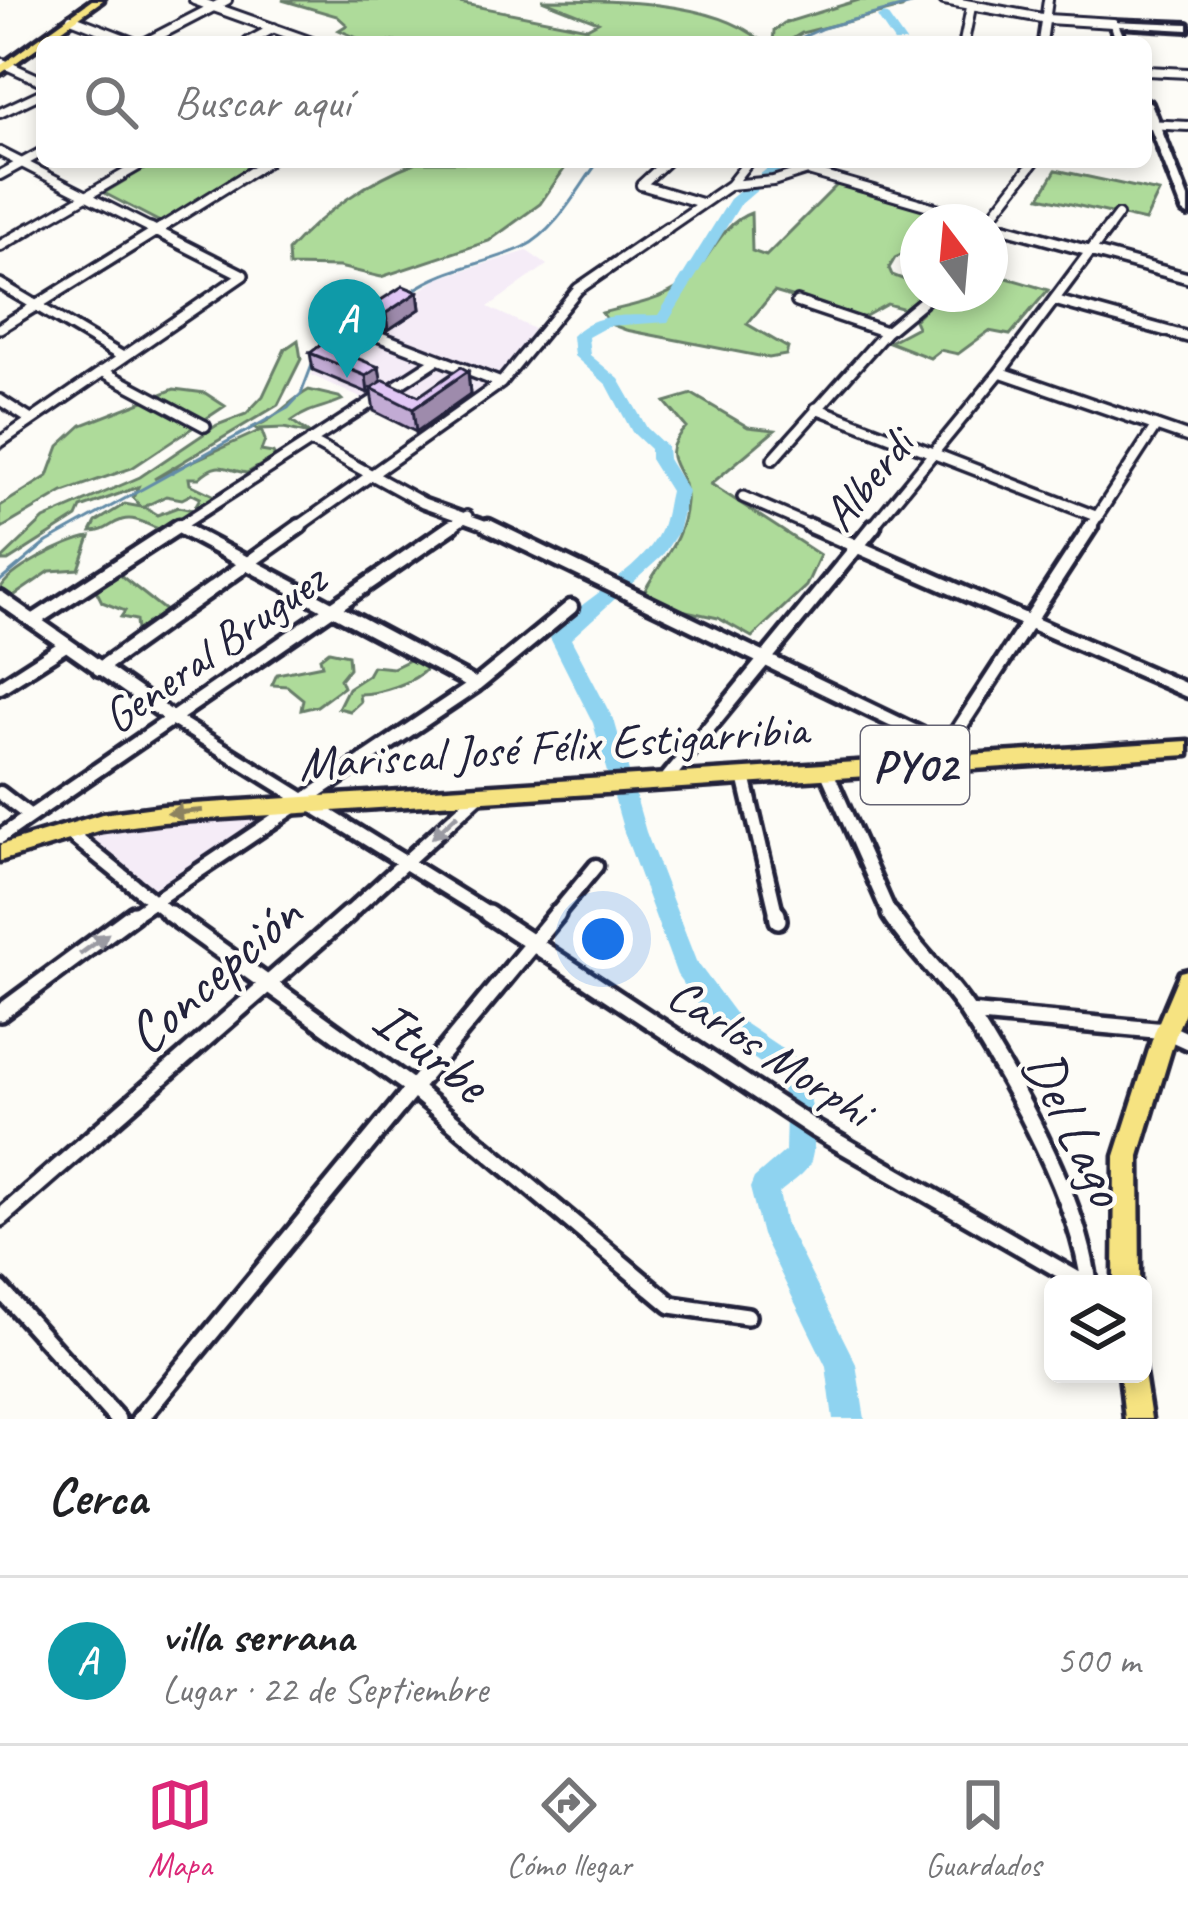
<!DOCTYPE html>
<html lang="es">
<head>
<meta charset="utf-8">
<style>
  :root { --surface:#fff; --page:#f2f2f2; --text:#202124; --muted:#757577; --line:#e0e0e0; --accent:#db2777 }
  body { margin:0; font-family:Caveat,sans-serif; background:var(--page); color:var(--text) }
  .controls { position:absolute; right:36px; bottom:36px; display:grid; overflow:hidden; border-radius:18px; box-shadow:0 6px 18px #0003 }
  .controls button { width:108px; height:108px; display:grid; place-items:center; padding:0; border:0; border-bottom:3px solid var(--line); background:var(--surface); color:var(--text); font:60px sans-serif }
  .compass { position:absolute; left:900px; top:204px; width:108px; height:108px; border-radius:50%; background:var(--surface); box-shadow:0 6px 18px #0003; rotate:344deg }
  .you { position:absolute; left:603px; top:939px; width:42px; height:42px; margin:-30px; border:9px solid #fff; border-radius:50%; background:#1a73e8; box-shadow:0 0 0 18px #1a73e833 }
  .badge { display:grid; place-items:center; width:78px; height:78px; border-radius:50%; background:var(--accent); color:#fff; font-size:39px; font-weight:700 }
  .pin { position:absolute; translate:-50% -99px; filter:drop-shadow(0 3px 6px #0008) }
  .pin::after { content:''; position:absolute; top:63px; width:42px; height:36px; background:inherit; clip-path:polygon(0 0,100% 0,50% 100%) }
  .list { margin:0; padding:0; list-style:none }
  h2 { display:flex; justify-content:space-between; align-items:center; height:156px; margin:0; padding:0 48px; font-size:51px }
  h2 small { font-size:39px; font-weight:400; color:var(--muted) }
  .list li { display:grid; grid-template-columns:78px 1fr auto; gap:36px; align-items:center; box-sizing:border-box; height:168px; padding:0 48px; border-top:3px solid var(--line) }
  .list b { display:block; font-size:45px; white-space:nowrap }
  .list p { margin:0; font-size:39px; white-space:nowrap; color:var(--muted) }
  .list em { font-size:39px; font-style:normal; color:var(--muted) }
  .icon { flex:none; width:66px; height:66px; fill:none; stroke:currentColor; stroke-width:2; stroke-linecap:round; stroke-linejoin:round }
  .map { position:relative; flex:none; width:1188px; height:1419px; overflow:hidden }
  .search { position:absolute; background:var(--surface); box-shadow:0 6px 18px #0003; left:36px; right:36px; top:36px; height:132px; display:flex; align-items:center; gap:30px; box-sizing:border-box; padding:0 42px; border-radius:18px; color:var(--muted); font-size:45px }
  .sheet { height:324px; background:var(--surface) }
  nav { display:flex; justify-content:space-around; align-items:center; box-sizing:border-box; height:168px; border-top:3px solid var(--line); background:var(--surface); font-size:33px; color:var(--muted) }
  nav a { display:grid; justify-items:center; gap:6px }
  nav .on { color:var(--accent) }
  .map>svg:first-child { display:block }
  .built { fill:#f5ecf7 }
  .green { fill:#aedb9a; stroke:#687e6a; stroke-width:3 }
  .lines { fill:none; stroke-linecap:round; stroke-linejoin:round }
  .stream { stroke:#638ca8; stroke-width:3 }
  .river { fill:#8fd3f0; fill-rule:evenodd }
  .street-far3-casing { stroke:#22223b; stroke-width:14 }
  .street-far2-casing { stroke:#22223b; stroke-width:16 }
  .street-far1-casing { stroke:#22223b; stroke-width:21 }
  .street-casing { stroke:#22223b; stroke-width:24 }
  .secondary-casing { stroke:#22223b; stroke-width:10 }
  .primary-casing { stroke:#22223b; stroke-width:9 }
  .street-far3 { stroke:#fdfcf7; stroke-width:8 }
  .street-far2 { stroke:#fdfcf7; stroke-width:9 }
  .street-far1 { stroke:#fdfcf7; stroke-width:12 }
  .street { stroke:#fdfcf7; stroke-width:15 }
  .secondary { fill:#fdfcf7; fill-rule:evenodd }
  .primary { fill:#f6e381; fill-rule:evenodd }
  .wall { fill:#c2abd4; stroke:#22223b; stroke-width:3 }
  .shaded-wall { fill:#9e8bac; stroke:#22223b; stroke-width:3 }
  .building { fill:#e2c7f6; stroke:#22223b; stroke-width:3 }
  .oneway { fill:#8c825e }
  .oneway2 { fill:#9a9aa2 }
  .labels { text-anchor:middle; stroke-width:9; stroke-linejoin:round; paint-order:stroke }
  .shield { fill:#fdfcf7; stroke:#646373; stroke-width:3 }
  .shield-label { font-size:45px; font-weight:bold; fill:#22223b }
  .street-label { font-size:48px; fill:#22223b; stroke:#fdfcf7 }
  .near-street-label { font-size:57px; fill:#22223b; stroke:#fdfcf7 }
</style>
</head>
<body>
<div class="map">
<svg width="1188" height="1419" viewBox="0 0 1188 1419">
  <rect width="100%" height="100%" fill="#fdfcf7"/>
  <filter id="ink" filterUnits="userSpaceOnUse"><feTurbulence type="fractalNoise" baseFrequency=".00833" numOctaves="2"/><feDisplacementMap in="SourceGraphic" scale="24" xChannelSelector="R" yChannelSelector="G"/><feConvolveMatrix kernelMatrix="1 2 1 2 8 2 1 2 1" color-interpolation-filters="sRGB"/></filter>
  <g filter="url(#ink)">
    <path class="built" d="M527,251L547,265L488,307L534,329L500,378L425,428L311,375L329,350L439,278Z
      M279,810L157,890L78,831Z"/>
    <path class="green" d="M282,0H444L587,28L598,22L542,0C608,0 714,0 760,40L353,42L357,38L339,30L347,25L337,16Z
      M859,0H910L902,8L802,33L787,42H773L774,31L784,23Z
      M156,162H260L162,223L104,193Z
      M417,162H569L540,204L489,241L381,277L339,267L289,266L288,251C321,213 371,179 417,162Z
      M1056,170L1159,192L1145,221L1040,197Z
      M839,183L943,214L935,222H918V247L895,258L889,268L892,275L918,285V294H925L909,310L887,304L862,318L774,292L747,324L788,348L786,355L769,358L626,330L610,324L602,313C631,305 670,300 692,276C711,255 723,223 751,213L752,251L766,256Z
      M990,273L1048,290L1010,335L989,331L958,354L940,350L930,358L889,342L917,327L914,320L939,294H990Z
      M298,340L301,359L278,405L154,479L259,431L254,427C278,418 287,402 309,390L339,397L342,400C324,408 310,408 292,421L310,434L284,428L261,429L265,440L261,451L273,453L275,457L247,473C226,471 220,458 199,478H189L190,484L215,496L200,507L196,505L200,498L192,494L182,499L166,496L144,507L157,515L178,507L194,510L162,530C148,526 137,516 122,520C109,524 106,532 91,532L96,522L125,504L141,507L133,498L138,487L81,508L77,517L8,561H0L44,519L140,477L217,425L246,414L263,396L285,349Z
      M174,389L205,393L225,406L132,468L63,492L0,529V506L48,476L59,446L82,425Z
      M692,394L748,427L775,430L711,484L820,555L806,586L752,637L718,618L640,601C656,562 683,547 686,502C689,466 652,462 686,427L665,402Z
      M90,537L79,569L50,571L9,599L0,590C7,571 68,540 90,537Z
      M120,575L167,612L166,619L137,631L136,620L121,617L125,611L102,602L94,586Z
      M329,651L348,655L349,668L340,679L343,687L317,706L301,710L303,699L287,686L272,685L277,674L322,665L320,658Z
      M414,658L428,667C415,683 379,694 359,694L360,702L350,711L338,708L348,688L368,675L373,666L393,668Z"/>
    <g class="lines">
      <path class="stream" d="M792,42L823,28L926,0
        M411,292C446,267 486,265 524,247C556,231 577,190 598,162
        M326,349L372,316
        M0,581L47,542L288,408L301,394L312,365"/>
      <path class="river" d="M883,14L887,15L906,42H894L877,17Z
        M775,162H790L740,205L668,322L608,326L588,337L590,355L619,379L647,428L667,447L668,459L688,491L678,532L662,556L571,639L615,723L646,832L696,961L740,1020L801,1061C810,1081 821,1149 808,1167C801,1177 788,1185 779,1193L785,1222L856,1364L865,1419H833L826,1366L762,1235L750,1188L754,1178L785,1151L786,1113L780,1077L722,1036L677,975L624,832L593,723L550,638C579,596 640,576 661,529C666,517 667,503 670,491L650,459V449L632,432L607,385L574,356L572,336C595,311 627,316 658,315L730,199Z"/>
      <g class="street-far3-casing">
        <path id="street-far3" d="M194,0L312,42
          M944,0L1047,19L1113,23
          M71,18L133,42
          M146,42L227,0
          M248,42L274,28
          M964,42L971,7
          M1042,42L1048,0
          M0,62L42,81
          M1146,71L1188,73
          M0,113L42,93
          M1146,124L1188,126
          M0,152L156,231
          M811,172L984,222
          M0,175L42,152
          M641,185L701,203
          M641,185L666,162
          M730,185L773,181L833,162
          M987,222L1034,162
          M990,224L1016,231
          M26,231L145,162
          M156,231L267,162
          M663,231L730,185L748,162
          M1106,231L1118,215"/>
      </g>
      <g class="street-far2-casing">
        <path id="street-far2" d="M1005,228L1188,278
          M0,246L31,228
          M0,284L123,357
          M1054,300L1188,337
          M797,302L886,332
          M0,328L161,228
          M362,330L501,383
          M102,371L205,426
          M1000,372L1188,437
          M0,400L31,420
          M816,408L1098,517
          M310,441L423,503L495,529
          M0,442L243,275L150,228
          M773,459L886,332L932,294
          M743,497L817,529
          M179,527L183,529
          M175,529L438,359
          M295,529L501,383L578,289L667,228
          M448,529L467,516
          M871,529L1000,372L1108,228
          M1089,529L1156,426"/>
      </g>
      <g class="street-far1-casing">
        <path id="street-far1" d="M488,526L947,747L952,762
          M810,526L1188,691
          M179,527L476,685
          M0,598L173,719L493,917
          M36,619L179,526
          M99,669L300,526
          M0,687L64,646
          M947,747L1091,526
          M826,770L891,917
          M744,776L777,917
          M665,781L874,526
          M0,793L30,816
          M67,831L173,917
          M0,837L452,526
          M130,917L476,685L571,607
          M345,917L480,794
          M554,917L596,866"/>
      </g>
      <g class="street-casing">
        <path id="street" d="M170,914L410,1086L671,1305L747,1316
          M488,914L815,1129L1085,1284
          M777,914L778,920
          M890,914C913,950 948,979 970,1015C1016,1088 1079,1200 1089,1284
          M0,1013L134,914
          M969,1013L1166,1031L1188,1041
          M0,1218L348,914
          M0,1289L117,1419
          M140,1419L557,914"/>
      </g>
      <g class="secondary-casing">
        <path id="secondary" d="M1110,21L1188,24V30L1119,26L1126,42H1116Z
          M1146,100L1151,103L1188,198V215L1183,212L1146,116Z"/>
      </g>
      <g class="primary-casing">
        <path id="primary" d="M92,0H103L0,74V66Z
          M1188,741V755L163,822L102,830L0,861V845L102,814L163,806Z
          M1188,970V1005L1177,1031L1139,1156L1140,1284H1114L1115,1156L1155,1031L1180,972Z
          M1143,1367L1151,1419H1125L1120,1374H1143Z"/>
      </g>
      <use href="#street-far3" class="street-far3"/>
      <use href="#street-far2" class="street-far2"/>
      <use href="#street-far1" class="street-far1"/>
      <use href="#street" class="street"/>
      <use href="#secondary" class="secondary"/>
      <use href="#primary" class="primary"/>
    </g>
    <path class="wall" d="M418,292L420,309L388,330L372,324L370,307Z
      M310,353L379,367L381,381L419,396L468,371L470,394L416,432L374,411L371,392L368,393L313,370Z"/>
    <path class="shaded-wall" d="M418,292L420,309L388,330L386,313Z
      M379,367L382,385L371,388V392L368,393L366,376Z
      M468,371L470,394L416,432L413,409Z"/>
    <path class="building" d="M403,286L418,292L386,313L370,307Z
      M322,344L379,367L366,376L310,353Z
      M461,367L468,371L413,409L371,388L384,380L419,396Z"/>
    <defs><path id="oneway-solid" d="M-6-.8H1V-3.2L6.5 0L1 3.2V.8H-6Z" transform="scale(3)"/></defs>
    <use class="oneway" href="#oneway-solid" transform="translate(185 812) rotate(175)"/>
    <g class="oneway2">
      <use href="#oneway-solid" transform="translate(445 826) rotate(137)"/>
      <use href="#oneway-solid" transform="translate(94 944) rotate(-36)"/>
    </g>
  </g>
  <g class="labels">
    <rect class="shield" x="861" y="726" width="108" height="78" rx="9"/>
    <g class="shield-label">
      <text x="915" y="781">PY02</text>
    </g>
    <g class="street-label">
      <text transform="translate(867 479) rotate(-51)" y="17">Alberdi</text>
      <text transform="translate(213 647) rotate(-35)" y="17">General Bruguez</text>
      <text transform="translate(553 745) rotate(-4)" y="17">Mariscal José Félix Estigarribia</text>
      <text transform="translate(771 1051) rotate(33)" y="17">Carlos Morphi</text>
    </g>
    <g class="near-street-label">
      <text transform="translate(213 973) rotate(-41)" y="20">Concepción</text>
      <text transform="translate(432 1050) rotate(38)" y="20">Iturbe</text>
      <text transform="translate(1076 1127) rotate(64)" y="20">Del Lago</text>
    </g>
  </g>
</svg>
<div class="controls">
<button><svg class="icon" aria-label="layers" viewBox="0 0 24 24"><path d="M12 4l9 5-9 5-9-5zM3 14l9 5 9-5"/></svg></button>
</div>
<svg class="compass" viewBox="-18 -18 36 36"><path d="M0-13l5 13h-10z" fill="#e53935"/><path d="M0 13l5-13h-10z" fill="#757577"/></svg>
<div class="you"></div>
<div class="pin badge" style="left:347px;top:378px;background:#0f9aa8">A</div>
<div class="search"><svg class="icon" aria-label="search" viewBox="0 0 24 24"><circle cx="10" cy="10" r="6"/><path d="M15 15l6 6"/></svg>Buscar aquí</div>
</div>
<section class="sheet">
<h2>Cerca<small></small></h2>
<ul class="list">
<li><span class="badge" style="background:#0f9aa8">A</span><div><b>villa serrana</b><p>Lugar · 22 de Septiembre</p></div><em>500 m</em></li>
</ul>
</section>
<nav>
<a class="on"><svg class="icon" aria-label="map" viewBox="0 0 24 24"><path d="M3 6l6-2 6 2 6-2v14l-6 2-6-2-6 2zM9 4v14M15 6v14"/></svg>Mapa</a>
<a><svg class="icon" aria-label="directions" viewBox="0 0 24 24"><path d="M12 3l9 9-9 9-9-9zM9 14v-3h6M13 9l2 2-2 2"/></svg>Cómo llegar</a>
<a><svg class="icon" aria-label="saved" viewBox="0 0 24 24"><path d="M7 4h10v16l-5-4-5 4z"/></svg>Guardados</a>
</nav>
</body>
</html>
